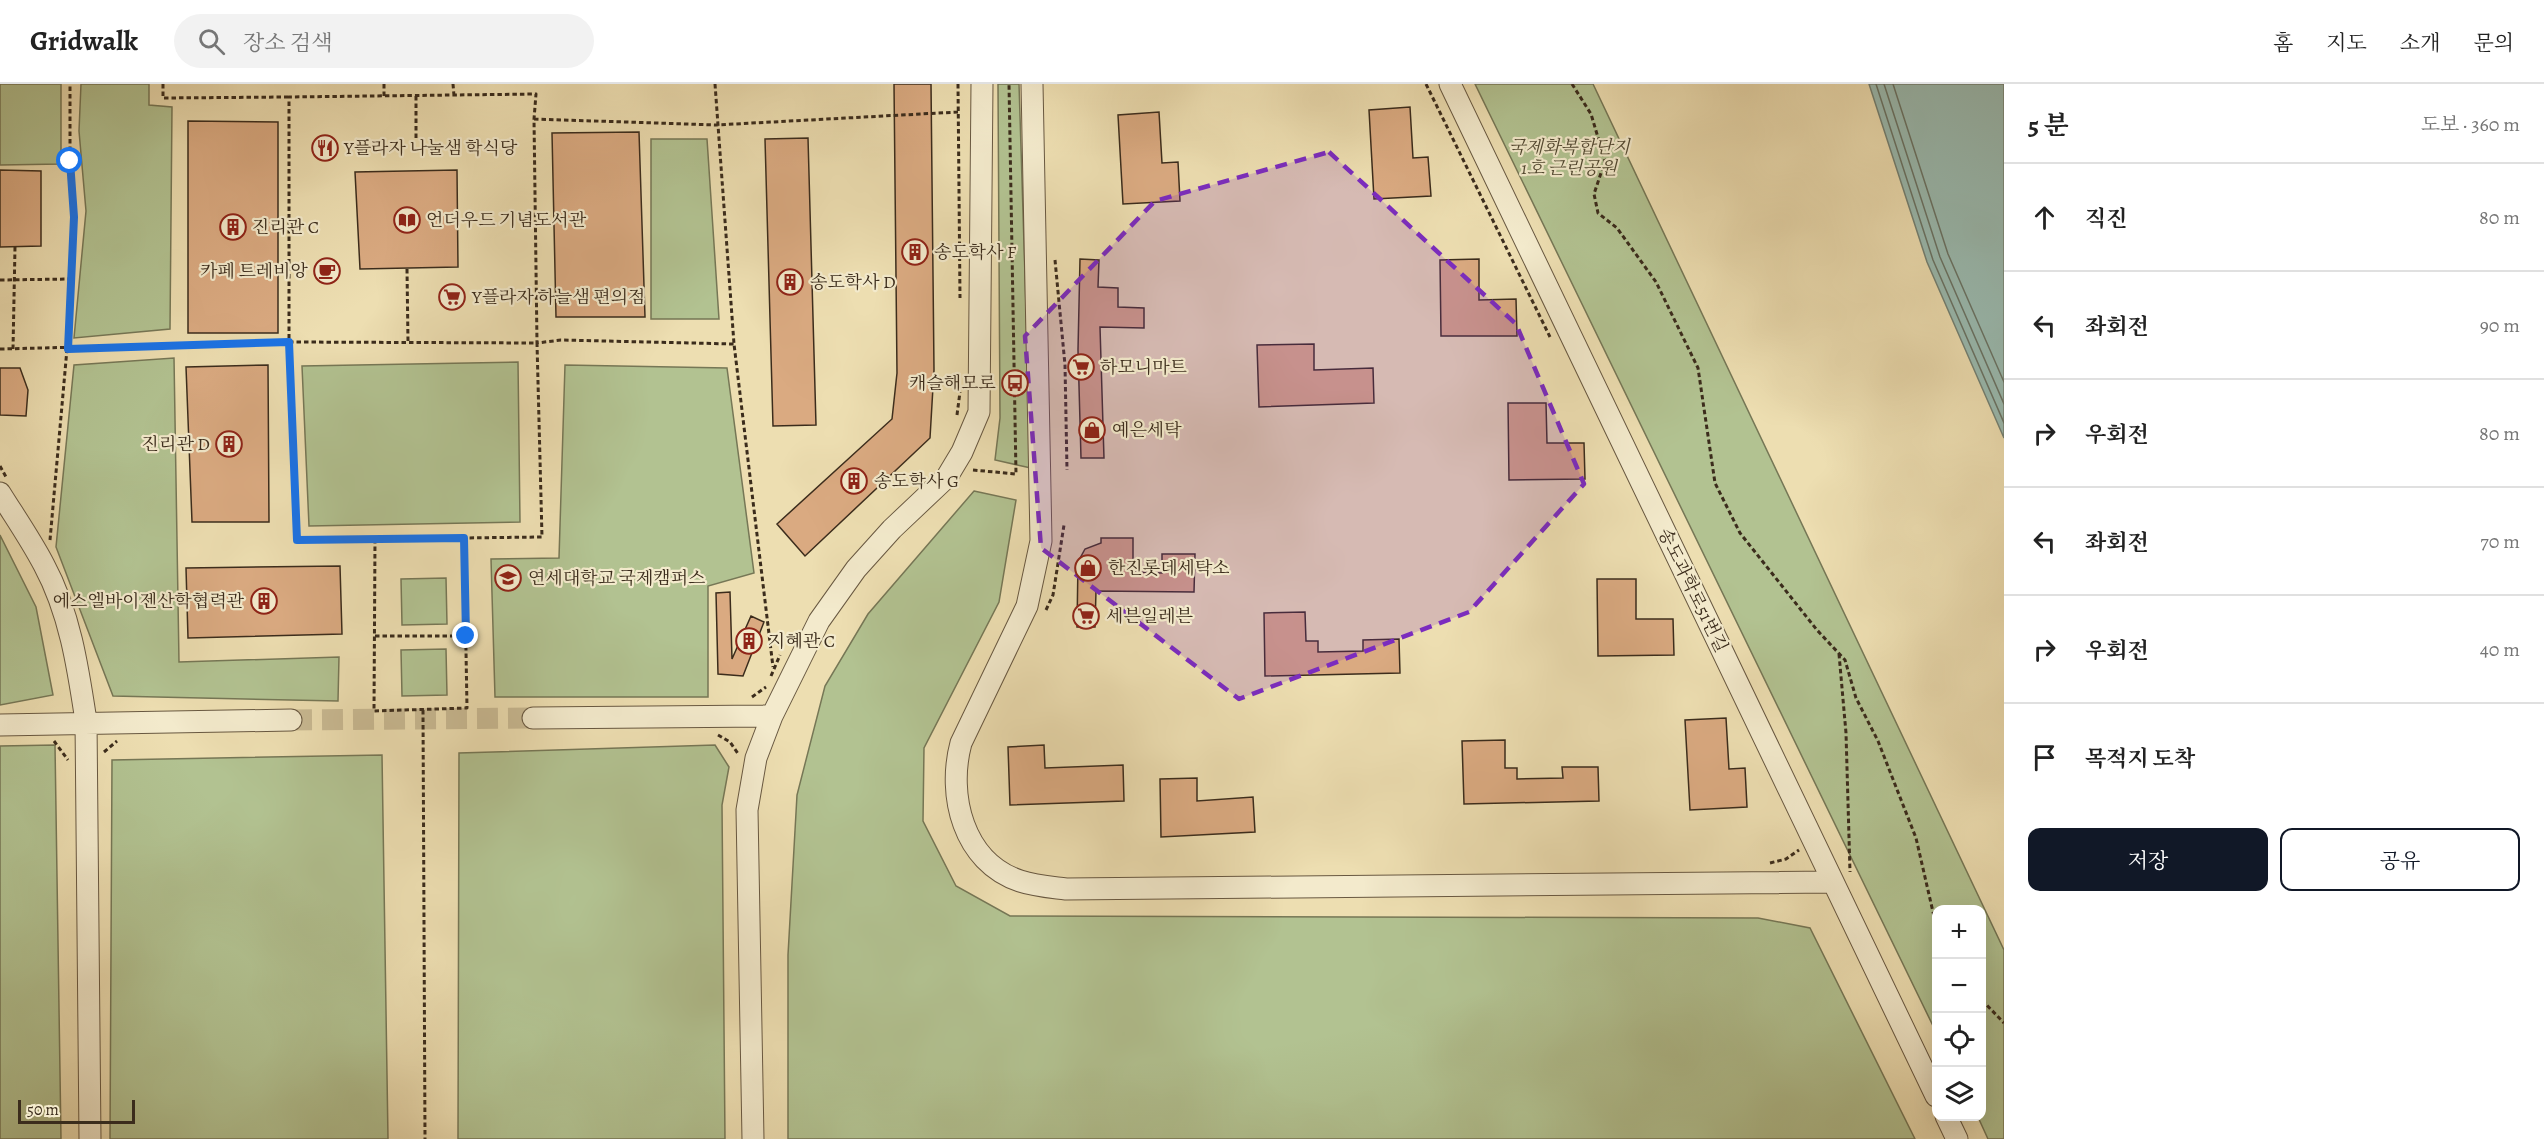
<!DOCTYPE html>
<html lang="ko">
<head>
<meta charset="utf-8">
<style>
  :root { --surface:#fff; --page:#f2f2f2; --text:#222; --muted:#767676; --line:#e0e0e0; --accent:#111827 }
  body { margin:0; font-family:Alegreya,"Noto Serif KR",serif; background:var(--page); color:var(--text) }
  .controls { position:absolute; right:18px; bottom:18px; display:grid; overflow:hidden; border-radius:12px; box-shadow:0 6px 24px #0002 }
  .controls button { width:54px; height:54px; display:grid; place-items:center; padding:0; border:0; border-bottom:2px solid var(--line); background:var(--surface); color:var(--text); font:30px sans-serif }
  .scale { position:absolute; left:18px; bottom:15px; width:117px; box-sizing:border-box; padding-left:6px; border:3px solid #3b2c1c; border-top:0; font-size:16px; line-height:21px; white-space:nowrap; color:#3b2c1c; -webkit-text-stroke:4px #f3eacc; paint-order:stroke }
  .stop { position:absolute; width:18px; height:18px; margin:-14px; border:4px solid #1a73e8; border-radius:50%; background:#fff }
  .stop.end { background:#1a73e8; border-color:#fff; box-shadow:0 2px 6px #0008 }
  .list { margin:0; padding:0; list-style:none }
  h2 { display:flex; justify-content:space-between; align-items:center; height:78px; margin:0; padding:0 24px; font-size:26px }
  h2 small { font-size:20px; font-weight:400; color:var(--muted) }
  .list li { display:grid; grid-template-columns:39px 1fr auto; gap:18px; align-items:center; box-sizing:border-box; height:108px; padding:0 24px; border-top:2px solid var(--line) }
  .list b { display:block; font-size:22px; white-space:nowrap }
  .list em { font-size:20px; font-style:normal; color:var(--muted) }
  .actions { display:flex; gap:12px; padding:18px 24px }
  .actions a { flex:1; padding:14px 0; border:2px solid var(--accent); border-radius:12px; text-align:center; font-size:21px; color:var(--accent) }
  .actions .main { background:var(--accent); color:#fff }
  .icon { flex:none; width:33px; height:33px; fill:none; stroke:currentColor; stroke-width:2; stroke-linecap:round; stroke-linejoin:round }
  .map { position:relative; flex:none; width:2004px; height:1055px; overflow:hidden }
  header { display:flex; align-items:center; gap:36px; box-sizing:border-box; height:84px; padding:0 30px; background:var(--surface); border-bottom:2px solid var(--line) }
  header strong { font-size:28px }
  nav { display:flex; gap:33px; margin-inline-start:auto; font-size:21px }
  .search { width:420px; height:54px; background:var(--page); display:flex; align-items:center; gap:15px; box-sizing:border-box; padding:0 21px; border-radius:33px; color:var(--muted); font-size:22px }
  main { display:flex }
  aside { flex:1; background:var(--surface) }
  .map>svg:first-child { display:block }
  .green { fill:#b2c291; stroke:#767756; stroke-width:1.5 }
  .water { fill:#9abbb1; stroke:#748275; stroke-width:1.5 }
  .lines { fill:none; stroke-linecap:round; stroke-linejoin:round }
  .shore { stroke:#6a7466; stroke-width:1.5 }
  .building { fill:#daaa81; stroke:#3b2c1c; stroke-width:1.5 }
  .minor-tunnel { stroke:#c9ba93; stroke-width:21; stroke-dasharray:21 10; stroke-linecap:butt }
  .minor-casing { stroke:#685841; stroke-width:23 }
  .path { stroke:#3b2c1c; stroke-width:3; stroke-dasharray:4.5 3; stroke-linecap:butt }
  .minor { stroke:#f3eacc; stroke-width:21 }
  .route { stroke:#1a73e8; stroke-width:8 }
  .marked { fill:#7b2cbf; fill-opacity:0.2; stroke:#7b2cbf; stroke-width:4.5; stroke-dasharray:12 8; stroke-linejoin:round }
  .labels { text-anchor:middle; stroke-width:4.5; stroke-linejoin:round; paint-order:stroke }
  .park-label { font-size:18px; font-style:italic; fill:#534a33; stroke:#f3eacc }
  .poi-label { font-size:18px; fill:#3b2c1c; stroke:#f3eacc; text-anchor:start }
  .street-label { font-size:18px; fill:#3b2c1c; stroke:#f3eacc }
</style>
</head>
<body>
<header>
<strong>Gridwalk</strong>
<div class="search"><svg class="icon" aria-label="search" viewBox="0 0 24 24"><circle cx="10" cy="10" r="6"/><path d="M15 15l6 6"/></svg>장소 검색</div>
<nav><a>홈</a><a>지도</a><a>소개</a><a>문의</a></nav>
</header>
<main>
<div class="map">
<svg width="2004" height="1055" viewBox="0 0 2004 1055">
  <rect width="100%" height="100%" fill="#eddeb1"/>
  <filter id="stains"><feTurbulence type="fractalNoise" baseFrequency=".00333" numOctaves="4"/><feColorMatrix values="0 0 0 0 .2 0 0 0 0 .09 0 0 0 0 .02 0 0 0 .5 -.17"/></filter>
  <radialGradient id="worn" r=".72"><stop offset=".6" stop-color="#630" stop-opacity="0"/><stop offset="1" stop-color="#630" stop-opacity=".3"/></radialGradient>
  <path class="green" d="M0,0H61V80L0,81Z
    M81,0H149V21L172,23L170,245L74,254L86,127L79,47Z
    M998,0H1019L1031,384L995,376L1000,334Z
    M1475,0H1593L2004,866V1055H1988L1978,1033L1982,1032V826H1936V948Z
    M651,55H707L719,235H651Z
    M174,274L179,578L339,573L338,617L113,612L56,463L74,281Z
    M518,278L520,438L309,442L302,282Z
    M565,281L727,284L754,489L708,502V613H495L491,475L559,474Z
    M974,407L1016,416L999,518L924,664L923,737L956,802L1010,832L1758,834L1810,844L1915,1055H788V871L797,711L825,602L868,530Z
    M0,451L36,523L53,611L0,621Z
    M446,494L447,540L402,541L401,495Z
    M446,565L447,611L402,612L401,566Z
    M55,661L61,1055H0V662Z
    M715,661L729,683L722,721L725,1055H458L459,669Z
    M382,671L388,1055H110L112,676Z"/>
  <path class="water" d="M1869,0H2004V354L1927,178Z"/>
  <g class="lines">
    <path class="shore" d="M1876,0L1933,176L2004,339
      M1884,0L1940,173L2004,320
      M1893,0L1948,170L2004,298"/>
  </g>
  <path class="building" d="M894,0H931L934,286L930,354L805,472L777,440L892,335L897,289Z
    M1410,23L1413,74L1428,73L1431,112L1374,115L1369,26Z
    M1159,28L1162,79L1178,78L1180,117L1123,120L1118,31Z
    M188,37L278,38V249H188Z
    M639,48L645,233H556L552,49Z
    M808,54L816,341L773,342L765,55Z
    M0,86L41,87V162L0,163Z
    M457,86L458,183L360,185L355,88Z
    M1080,175L1099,176L1098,203L1118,204V223L1144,224V244L1100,243L1104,374H1081L1078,266Z
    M1479,175V216L1516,215L1517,252H1441L1440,176Z
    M1314,260V286L1373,284L1374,319L1259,323L1257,261Z
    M268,281L269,438H192L186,283Z
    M0,284H20L28,306L26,332L0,331Z
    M1508,319H1546L1547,359H1584L1585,395L1509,396Z
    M1101,454H1133V488L1162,489V470H1195L1194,508L1096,507L1095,543H1077L1078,478L1085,465L1101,459Z
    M340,482L342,550L188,554L186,484Z
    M1597,495H1636V535H1673L1674,571L1598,572Z
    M730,508L732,575L751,532L764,538L743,592L718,590L716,509Z
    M1305,528L1306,557H1318V568L1363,567V556L1399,555L1400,589L1265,592L1264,529Z
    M1726,634L1729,685L1745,684L1747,723L1690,726L1685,636Z
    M1505,656V684H1517V695L1563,694L1562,683H1598L1599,717L1464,720L1462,657Z
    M1044,661L1045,684L1123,681L1124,717L1010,721L1008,663Z
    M1197,694V717L1253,713L1255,748L1161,753L1160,695Z"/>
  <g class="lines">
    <path class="minor-tunnel" d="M291,636L533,634"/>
    <g class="minor-casing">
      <path id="minor" d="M1032,0L1041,457L1027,522L961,659C947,711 963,778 1020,797C1035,802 1050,803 1066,805L1833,798
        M1450,0L1936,1012
        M0,409C15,433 31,456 44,481C70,529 78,584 86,637L90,1055
        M533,634L772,632
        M0,641L291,636
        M1946,1032L1957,1055
        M753,1055L747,726L756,674L772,632L819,537L856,485L892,445L947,393L962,368L979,328L982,0"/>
    </g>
    <path class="path" d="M163,0V14L289,13
      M453,0L454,12
      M715,0L734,260L773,583
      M958,0L960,214
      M1426,0L1550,253
      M1572,0L1591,30L1605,77L1594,110L1598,129L1617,144L1656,198L1698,284L1715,399L1740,449L1817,546L1845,576L1856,614L1878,657L1916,754L1936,841
      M384,12V0
      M416,12V57
      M534,35L716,41L958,28
      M1055,176L1065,281L1067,386
      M407,185L408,258
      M0,196L70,195
      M289,258L537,259L542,453L297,456Z
      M0,265L289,258V13L536,10L534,35L537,259L561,256L734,260
      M13,265L15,163
      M957,331L960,308
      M0,382L6,393
      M973,386L1016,390L1009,0
      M375,455L374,627L467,624L464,454
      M50,456L67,265L74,133L70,77V0
      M1046,526L1053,511L1064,441
      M375,552H466
      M1839,570L1846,649L1850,788
      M771,592L780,571
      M752,613L766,603
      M423,626L425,1055
      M718,651L730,658L739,671
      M54,657L68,676
      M104,668L117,657
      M1770,779L1786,775L1799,766
      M1982,916L2004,939"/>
    <use href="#minor" class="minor"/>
  </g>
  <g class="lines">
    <path class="route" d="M70,77L74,133L68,265L289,258L297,456L464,454L466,552"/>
  </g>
  <path class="marked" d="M1329,68L1516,240L1584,400L1469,528L1239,615L1041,464L1025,252L1155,117Z"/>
  <defs>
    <g id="restaurant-ring" transform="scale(1.35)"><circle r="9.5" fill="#f3eacc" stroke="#8f2418" stroke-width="1.5"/><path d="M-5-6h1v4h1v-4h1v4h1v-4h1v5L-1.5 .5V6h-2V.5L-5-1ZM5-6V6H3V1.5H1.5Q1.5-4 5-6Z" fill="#8f2418"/></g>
    <g id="library-ring" transform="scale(1.35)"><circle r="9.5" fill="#f3eacc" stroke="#8f2418" stroke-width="1.5"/><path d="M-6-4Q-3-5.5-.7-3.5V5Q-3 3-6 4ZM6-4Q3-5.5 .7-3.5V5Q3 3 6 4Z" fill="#8f2418"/></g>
    <g id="building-ring" transform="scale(1.35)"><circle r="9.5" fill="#f3eacc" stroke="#8f2418" stroke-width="1.5"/><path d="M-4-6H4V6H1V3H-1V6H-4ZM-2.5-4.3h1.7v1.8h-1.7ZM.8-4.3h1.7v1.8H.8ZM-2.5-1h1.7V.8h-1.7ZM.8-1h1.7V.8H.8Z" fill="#8f2418"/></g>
    <g id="cafe-ring" transform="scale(1.35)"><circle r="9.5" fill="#f3eacc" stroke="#8f2418" stroke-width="1.5"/><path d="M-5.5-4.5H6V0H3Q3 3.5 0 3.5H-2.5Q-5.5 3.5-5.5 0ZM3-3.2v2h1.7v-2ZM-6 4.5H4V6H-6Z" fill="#8f2418"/></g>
    <g id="supermarket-ring" transform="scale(1.35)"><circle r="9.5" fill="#f3eacc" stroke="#8f2418" stroke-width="1.5"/><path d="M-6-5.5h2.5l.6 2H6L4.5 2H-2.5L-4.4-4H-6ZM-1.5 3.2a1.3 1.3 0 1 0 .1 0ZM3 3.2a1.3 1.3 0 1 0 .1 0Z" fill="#8f2418"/></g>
    <g id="bus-ring" transform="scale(1.35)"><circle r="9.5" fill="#f3eacc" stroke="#8f2418" stroke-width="1.5"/><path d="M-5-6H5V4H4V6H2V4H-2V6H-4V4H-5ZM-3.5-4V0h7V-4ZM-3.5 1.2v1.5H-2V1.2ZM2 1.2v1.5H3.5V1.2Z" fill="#8f2418"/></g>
    <g id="shop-ring" transform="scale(1.35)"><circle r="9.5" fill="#f3eacc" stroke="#8f2418" stroke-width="1.5"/><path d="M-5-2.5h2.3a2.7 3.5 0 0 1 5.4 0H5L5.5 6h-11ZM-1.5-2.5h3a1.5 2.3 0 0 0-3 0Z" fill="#8f2418"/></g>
    <g id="university-ring" transform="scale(1.35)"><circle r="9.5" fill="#f3eacc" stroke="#8f2418" stroke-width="1.5"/><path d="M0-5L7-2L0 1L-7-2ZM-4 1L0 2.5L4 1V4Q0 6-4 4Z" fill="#8f2418"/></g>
  </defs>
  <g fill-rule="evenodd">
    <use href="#restaurant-ring" x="325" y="64"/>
    <use href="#library-ring" x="407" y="136"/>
    <use href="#building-ring" x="233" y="143"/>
    <use href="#building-ring" x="915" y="168"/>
    <use href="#cafe-ring" x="327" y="187"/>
    <use href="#building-ring" x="790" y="198"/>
    <use href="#supermarket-ring" x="452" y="213"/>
    <use href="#supermarket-ring" x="1081" y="283"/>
    <use href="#bus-ring" x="1015" y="299"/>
    <use href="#shop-ring" x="1092" y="346"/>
    <use href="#building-ring" x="229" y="360"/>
    <use href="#building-ring" x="854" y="397"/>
    <use href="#shop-ring" x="1088" y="484"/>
    <use href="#university-ring" x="508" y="494"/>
    <use href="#building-ring" x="264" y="517"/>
    <use href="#supermarket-ring" x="1086" y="532"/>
    <use href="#building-ring" x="749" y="557"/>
  </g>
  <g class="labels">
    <g class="park-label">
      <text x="1569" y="69">국제화복합단지<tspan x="1569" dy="21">1호 근린공원</tspan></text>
    </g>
    <g class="poi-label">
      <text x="344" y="70">Y플라자 나눌샘 학식당</text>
      <text x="426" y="142">언더우드 기념도서관</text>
      <text x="252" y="149">진리관 C</text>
      <text x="934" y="174">송도학사 F</text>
      <text x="308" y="193" text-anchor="end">카페 트레비앙</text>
      <text x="810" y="204">송도학사 D</text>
      <text x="472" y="219">Y플라자 하늘샘 편의점</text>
      <text x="1100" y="289">하모니마트</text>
      <text x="996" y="305" text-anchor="end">캐슬해모로</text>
      <text x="1112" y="352">예은세탁</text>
      <text x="210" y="366" text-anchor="end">진리관 D</text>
      <text x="874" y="403">송도학사 G</text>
      <text x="1108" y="490">한진롯데세탁소</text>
      <text x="528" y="500">연세대학교 국제캠퍼스</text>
      <text x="244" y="523" text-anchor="end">에스엘바이젠산학협력관</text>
      <text x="1106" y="538">세븐일레븐</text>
      <text x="768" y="563">지혜관 C</text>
    </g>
    <g class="street-label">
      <text transform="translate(1693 506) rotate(64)" y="6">송도과학로51번길</text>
    </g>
  </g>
  <rect width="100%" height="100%" filter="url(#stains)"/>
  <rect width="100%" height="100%" fill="url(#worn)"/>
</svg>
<div class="controls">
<button>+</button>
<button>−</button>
<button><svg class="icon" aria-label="locate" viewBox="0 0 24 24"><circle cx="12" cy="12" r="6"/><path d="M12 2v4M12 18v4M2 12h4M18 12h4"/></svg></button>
<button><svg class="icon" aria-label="layers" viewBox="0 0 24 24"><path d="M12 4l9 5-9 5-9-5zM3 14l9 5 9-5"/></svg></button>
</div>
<div class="scale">50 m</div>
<div class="stop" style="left:70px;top:77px"></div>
<div class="stop end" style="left:466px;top:552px"></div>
</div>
<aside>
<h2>5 분<small>도보 · 360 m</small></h2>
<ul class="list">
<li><svg class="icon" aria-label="ahead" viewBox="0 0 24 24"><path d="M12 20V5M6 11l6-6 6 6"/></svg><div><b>직진</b></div><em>80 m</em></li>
<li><svg class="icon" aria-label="left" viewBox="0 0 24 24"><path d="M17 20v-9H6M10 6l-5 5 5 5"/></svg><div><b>좌회전</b></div><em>90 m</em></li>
<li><svg class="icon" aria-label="right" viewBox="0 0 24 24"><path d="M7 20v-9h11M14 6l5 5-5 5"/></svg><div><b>우회전</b></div><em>80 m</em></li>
<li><svg class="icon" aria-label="left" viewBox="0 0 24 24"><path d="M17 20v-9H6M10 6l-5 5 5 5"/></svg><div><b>좌회전</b></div><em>70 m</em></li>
<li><svg class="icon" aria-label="right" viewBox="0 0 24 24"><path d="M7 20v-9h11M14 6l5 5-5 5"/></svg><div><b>우회전</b></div><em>40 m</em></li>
<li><svg class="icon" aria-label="arrive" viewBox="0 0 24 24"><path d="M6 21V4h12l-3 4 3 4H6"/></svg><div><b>목적지 도착</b></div></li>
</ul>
<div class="actions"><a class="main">저장</a><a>공유</a></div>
</aside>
</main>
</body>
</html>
